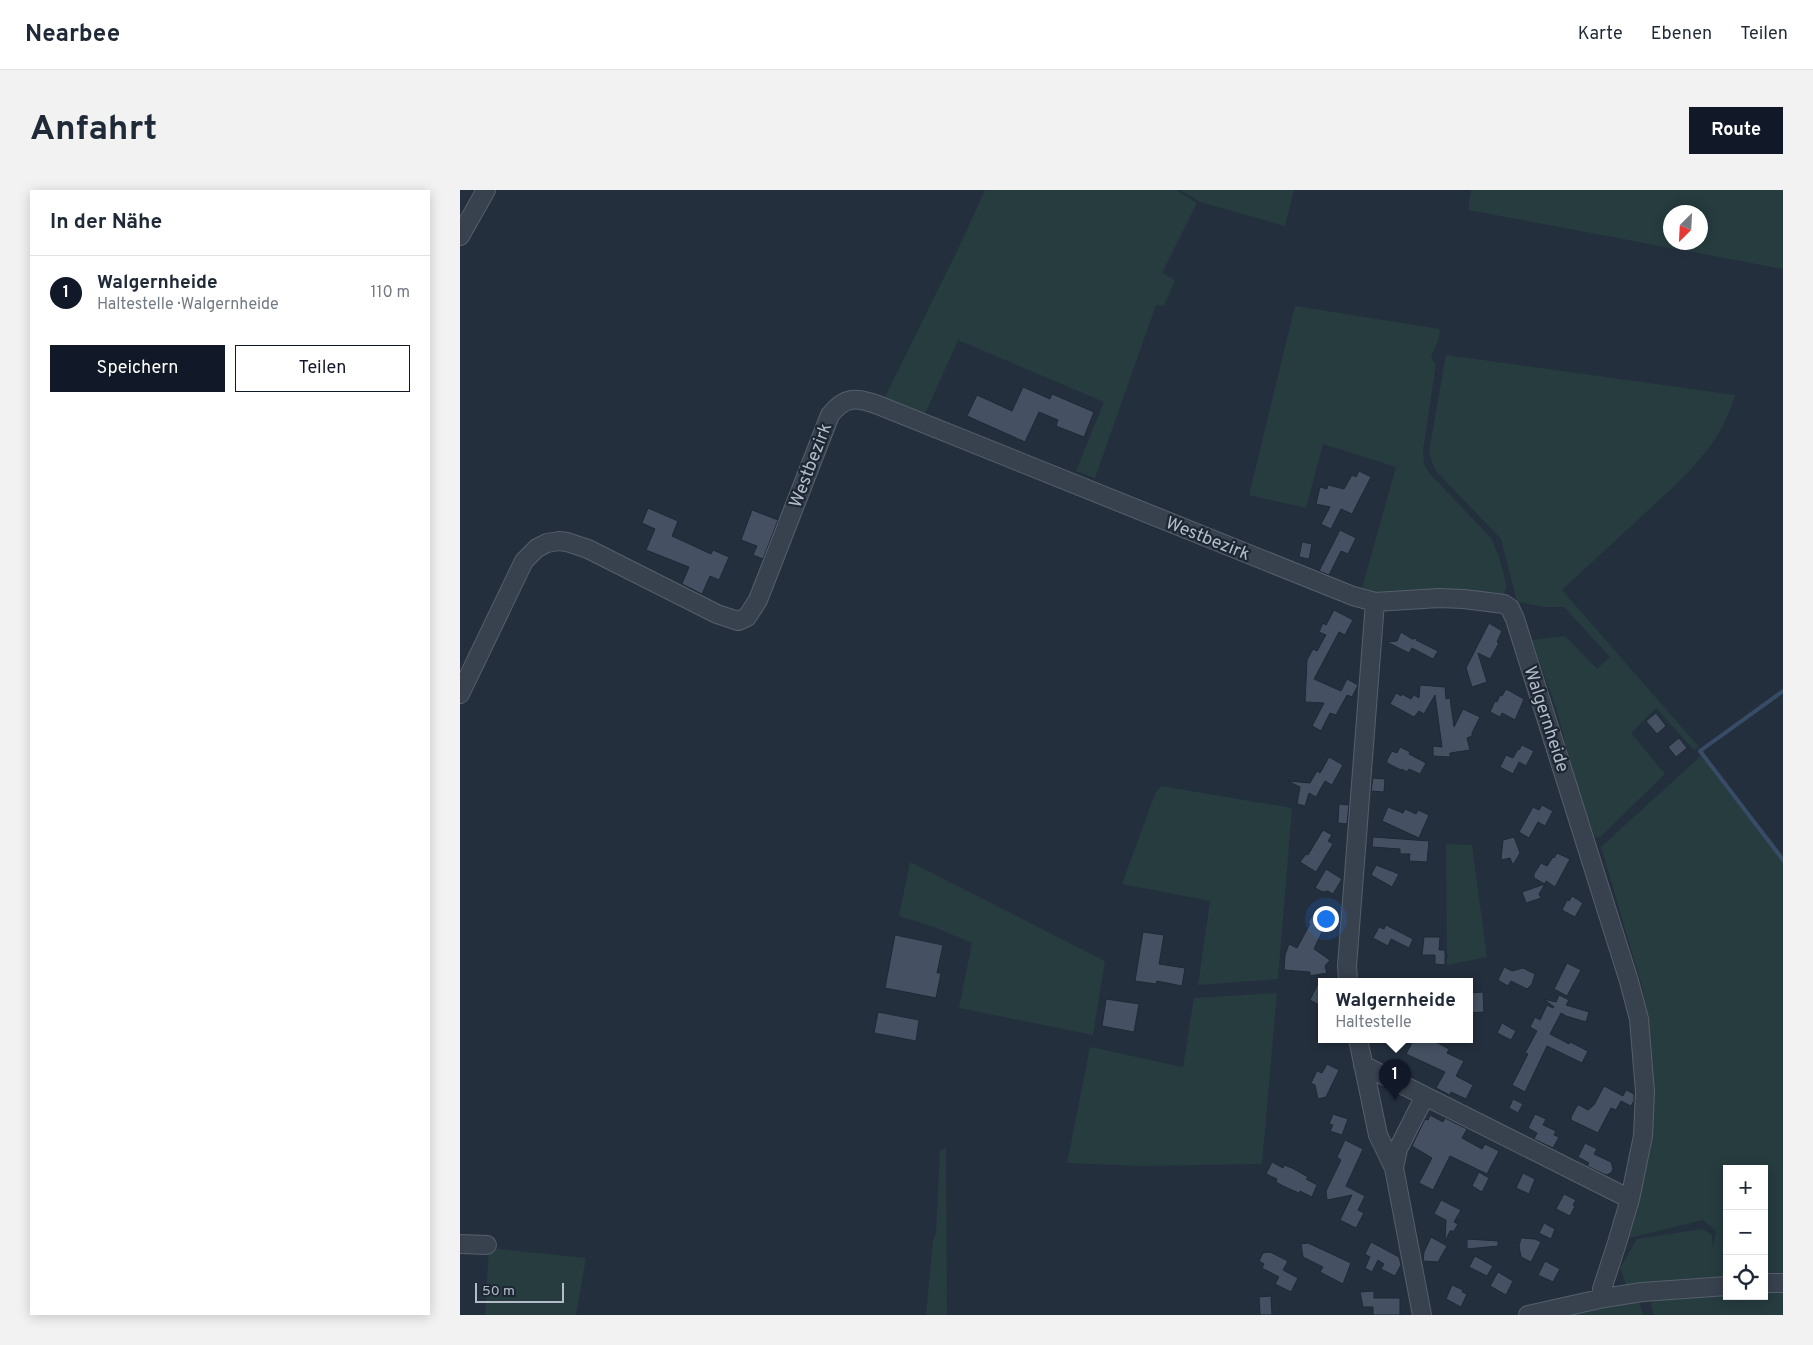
<!DOCTYPE html>
<html lang="de">
<head>
<meta charset="utf-8">
<style>
  :root { --surface:#fff; --page:#f2f2f3; --text:#1f2937; --muted:#747a83; --line:#e0e1e3; --accent:#111827 }
  body { margin:0; font-family:Overpass,sans-serif; background:var(--page); color:var(--text) }
  .controls { position:absolute; right:15px; bottom:15px; display:grid; overflow:hidden; border-radius:0px; box-shadow:0 2px 12px #0003 }
  .controls button { width:45px; height:45px; display:grid; place-items:center; padding:0; border:0; border-bottom:1px solid var(--line); background:var(--surface); color:var(--text); font:25px sans-serif }
  .compass { position:absolute; left:1203px; top:15px; width:45px; height:45px; border-radius:50%; background:var(--surface); box-shadow:0 2px 12px #0003; rotate:204deg }
  .scale { position:absolute; left:15px; bottom:12px; width:89px; box-sizing:border-box; padding-left:5px; border:2px solid #b4bcc9; border-top:0; font-size:14px; line-height:18px; white-space:nowrap; color:#b4bcc9; -webkit-text-stroke:4px #1d2633; paint-order:stroke }
  .you { position:absolute; left:865px; top:728px; width:18px; height:18px; margin:-12px; border:4px solid #fff; border-radius:50%; background:#1a73e8; box-shadow:0 0 0 8px #1a73e833 }
  .badge { display:grid; place-items:center; width:32px; height:32px; border-radius:50%; background:var(--accent); color:#fff; font-size:16px; font-weight:700 }
  .pin { position:absolute; translate:-50% -41px; filter:drop-shadow(0 1px 2px #0008) }
  .pin::after { content:''; position:absolute; top:26px; width:18px; height:15px; background:inherit; clip-path:polygon(0 0,100% 0,50% 100%) }
  .popup { position:absolute; left:858px; top:788px; width:155px; height:65px; box-sizing:border-box; display:grid; place-content:center; border-radius:0px; background:var(--surface); filter:drop-shadow(0 1px 4px #0005); font-size:16px; white-space:nowrap; color:var(--muted) }
  .popup b { font-size:19px; color:var(--text) }
  .popup::after { content:''; position:absolute; left:50%; top:100%; margin-left:-10px; border:10px solid transparent; border-top-color:var(--surface) }
  .list { margin:0; padding:0; list-style:none }
  h2 { display:flex; justify-content:space-between; align-items:center; height:65px; margin:0; padding:0 20px; font-size:21px }
  h2 small { font-size:16px; font-weight:400; color:var(--muted) }
  .list li { display:grid; grid-template-columns:32px 1fr auto; gap:15px; align-items:center; box-sizing:border-box; height:75px; padding:0 20px; border-top:1px solid var(--line) }
  .list b { display:block; font-size:19px; white-space:nowrap }
  .list p { margin:0; font-size:16px; white-space:nowrap; color:var(--muted) }
  .list em { font-size:16px; font-style:normal; color:var(--muted) }
  .actions { display:flex; gap:10px; padding:15px 20px }
  .actions a { flex:1; padding:11px 0; border:1px solid var(--accent); border-radius:0px; text-align:center; font-size:18px; color:var(--accent) }
  .actions .main { background:var(--accent); color:#fff }
  .icon { flex:none; width:28px; height:28px; fill:none; stroke:currentColor; stroke-width:2; stroke-linecap:round; stroke-linejoin:round }
  .map { position:relative; flex:none; width:1323px; height:1125px; overflow:hidden; border-radius:0px }
  header { display:flex; align-items:center; gap:30px; box-sizing:border-box; height:70px; padding:0 25px; background:var(--surface); border-bottom:1px solid var(--line) }
  header strong { font-size:24px }
  nav { display:flex; gap:28px; margin-inline-start:auto; font-size:18px }
  .intro { display:flex; align-items:center; justify-content:space-between; box-sizing:border-box; height:120px; padding:0 30px }
  h1 { margin:0; font-size:35px }
  .button { padding:12px 22px; border-radius:0px; background:var(--accent); color:#fff; font-size:18px; font-weight:700 }
  main { display:flex; gap:30px; padding:0 30px }
  aside { flex:1; background:var(--surface); border-radius:0px; box-shadow:0 2px 12px #0003 }
  .map>svg:first-child { display:block }
  .green { fill:#263c3f; fill-rule:evenodd }
  .lines { fill:none; stroke-linecap:round; stroke-linejoin:round }
  .stream { stroke:#394c67; stroke-width:4 }
  .building { fill:#455162; stroke:#1f2835 }
  .minor-casing { stroke:#565f6c; stroke-width:20 }
  .minor { stroke:#38414e; stroke-width:18 }
  .labels { text-anchor:middle; stroke-width:4.5; stroke-linejoin:round; paint-order:stroke }
  .street-label { font-size:18px; fill:#b4bcc9; stroke:#1d2633 }
</style>
</head>
<body>
<header>
<strong>Nearbee</strong>
<nav><a>Karte</a><a>Ebenen</a><a>Teilen</a></nav>
</header>
<div class="intro"><h1>Anfahrt</h1><a class="button">Route</a></div>
<main>
<aside>
<h2>In der Nähe<small></small></h2>
<ul class="list">
<li><span class="badge">1</span><div><b>Walgernheide</b><p>Haltestelle · Walgernheide</p></div><em>110 m</em></li>
</ul>
<div class="actions"><a class="main">Speichern</a><a>Teilen</a></div>
</aside>
<div class="map">
<svg width="1323" height="1125" viewBox="0 0 1323 1125">
  <rect width="100%" height="100%" fill="#242f3e"/>
  <path class="green" d="M525,0H716L737,13L702,83L715,90L704,116L696,115L635,288L616,281L644,212L498,150L464,226L424,209L499,57Z
    M720,0H834L825,36L740,12Z
    M1011,0H1323V79L1008,20ZM1210,22H1240V52H1210Z
    M835,116L980,139L979,148L971,167L976,175L963,260L964,274L970,284L1031,348L1039,367L1047,397L1042,408L908,406L902,398L936,277L863,254L846,318L789,305Z
    M986,165L1275,205C1261,257 1221,290 1183,325C1156,350 1129,375 1102,400L1239,557L1234,560L1196,518L1171,543L1205,584L1139,648L1134,646L1116,592L1096,518L1072,450L1105,446L1137,479L1150,467L1104,417H1085L1057,412L1041,349L976,281L972,272L969,261Z
    M1243,564L1323,665V1087H1304V979H1267V1087H1256L1168,1100L1160,1078L1177,1049L1243,1039L1252,1045L1253,1059L1256,1041L1243,1030L1169,1048L1182,983L1192,901L1183,800L1141,657Z
    M701,596L832,618L818,789L738,795L750,711L662,694L695,604Z
    M986,654L1012,655L1027,767L987,775Z
    M450,672L645,771L633,845L499,818L512,753L474,737L439,726Z
    M817,803L802,974L682,976L607,973L630,857L723,877L734,808Z
    M486,958L487,1125H466L473,1050L476,1043L480,961Z
    M29,1058L126,1068L116,1125H25Z
    M1323,1101V1125H1194L1191,1116L1192,1105L1267,1103V1106H1304V1102Z
    M1174,1110L1180,1114L1183,1125H1101Z"/>
  <g class="lines">
    <path class="stream" d="M1323,501L1240,561L1323,670"/>
  </g>
  <path class="building" d="M563,197L590,209L592,204L634,222L624,247L596,236L598,230L579,222L565,252L507,226L517,205L552,221Z
    M899,281L911,287L892,324L881,319L871,339L861,334L870,317L856,314L860,297L867,299L868,295L884,299L892,285L896,287Z
    M188,318L218,331L212,346L251,364L253,360L269,367L259,390L250,386L242,404L222,394L229,377L186,360L195,339L182,333Z
    M292,320L318,330L303,369L293,365L297,356L281,350Z
    M880,340L896,348L888,364L881,361L869,385L859,381Z
    M842,352L852,354L849,369L839,367Z
    M874,420L893,430L885,445L879,442L854,489L881,501L887,489L898,495L892,507L887,505L876,525L870,523L861,541L852,536L864,513L845,512L847,470L853,459L857,461L866,445L859,442L863,433L866,435Z
    M1029,433L1042,441L1037,452L1039,453L1030,469L1018,463L1027,492L1012,497L1006,478Z
    M941,442L952,449L958,448L956,450L978,461L973,469L952,458L949,463L927,452L937,451Z
    M960,495L985,497L986,509L990,508L994,537L1003,519L1020,527L1012,543V546L1007,548L1010,560L990,563V567L973,566V556L982,557L975,505L964,524L959,521L954,527L930,514L936,503L941,506L942,504L951,509L954,505L959,508Z
    M1046,499L1064,509L1055,530L1042,523L1040,527L1030,522L1035,511L1037,512L1040,505L1042,506Z
    M1196,523L1206,536L1197,544L1186,531Z
    M1219,548L1227,558L1216,567L1208,557Z
    M1062,555L1074,561L1066,576L1059,572L1053,584L1040,577L1046,565L1053,568L1058,559L1059,560Z
    M940,557L950,562L949,564L966,573L960,584L949,579L947,582L942,579L941,580L927,573V570L932,561L937,563Z
    M869,567L883,575L872,595L865,591L856,607L849,603L845,616L837,614L840,597L828,591L850,593L857,581L860,583Z
    M913,588L925,589L924,602L911,601Z
    M879,614L889,615L887,634L878,633Z
    M1082,615L1093,621L1085,636L1078,632L1069,648L1059,642L1073,617L1079,620Z
    M928,617L943,623L945,619L956,624L958,620L969,625L959,648L922,631Z
    M863,640L872,645L868,651L873,654L856,682L840,672L846,664L848,665Z
    M913,647L969,651L967,672L949,671L950,664H940V659L912,657Z
    M1054,647L1060,663L1053,675L1050,668L1041,670L1043,650Z
    M1097,663L1110,669L1095,697L1086,691L1085,694L1074,688V684L1081,673L1087,676L1093,667L1094,668Z
    M916,675L939,684L932,697L911,685Z
    M866,679L882,689L873,704L868,701L863,702L855,698Z
    M1085,694L1079,704L1081,708L1066,713L1062,702Z
    M1112,706L1123,713L1115,727L1102,720L1107,710L1109,711Z
    M857,718L870,725L854,759L870,770L865,776L867,783L850,786V782L824,780L825,765L829,754L837,758L850,734L848,733Z
    M926,735L953,749L949,758L931,749L928,756L913,748L919,737L924,739Z
    M683,742L704,745L699,774L725,778L722,796L697,791L696,794L675,791Z
    M435,745L483,755L477,783H481L476,808L425,798Z
    M964,747H980L979,760H985V765L988,766H985V775L975,774V765H962Z
    M1107,773L1121,780L1107,806L1094,799Z
    M1044,777L1052,781L1063,778L1075,784L1072,794L1067,799L1051,791L1048,796L1038,790Z
    M861,787V816L850,810Z
    M1023,802L1024,822L1009,823V803Z
    M1099,805L1109,810L1106,815L1129,822L1126,832L1106,826L1101,823L1090,844L1109,854L1110,852L1128,861L1122,873L1087,856L1065,902L1052,895L1068,864L1065,863L1077,841L1070,837L1075,827L1080,830L1087,815L1093,818L1094,817L1084,809L1096,812Z
    M646,809L679,814L674,842L642,836Z
    M418,822L459,830L456,851L414,843Z
    M1042,833L1056,841L1051,850L1037,843Z
    M954,849H970L989,859L987,863L1004,871L996,886L1013,895L1006,909L991,902L990,905L976,898L985,882L946,864Z
    M867,874L879,880L866,907L858,909L855,895L851,893L857,881L862,883Z
    M1144,896L1163,906L1166,900L1174,904V911L1171,916L1161,911L1156,920L1151,918L1138,943L1111,930V927L1117,916L1119,915L1128,920L1134,915Z
    M1053,909L1063,914L1058,923L1049,918Z
    M873,924L888,929L882,945L870,941L873,935L869,934Z
    M1075,924L1086,929L1083,935L1096,941L1094,945L1099,947L1093,958L1074,949L1077,943L1068,938Z
    M970,925L983,932L985,928L1007,939L1002,948L1022,959L1025,954L1039,961L1027,984L990,966L973,1000L959,993L972,968L952,956L965,929L968,930Z
    M885,950L903,959L886,996L905,1006L898,1020L904,1023L896,1038L880,1030L892,1005L867,1010L866,1001L881,970L877,967Z
    M1125,953L1137,959L1134,964L1151,972L1153,979L1151,983L1146,985L1127,976L1129,973L1118,967Z
    M812,972L823,978L824,975L832,978L848,987L846,989L857,995L852,1007L840,1001L839,1003L823,996L816,992L817,989L806,984Z
    M1019,982L1029,988L1022,1002L1012,996Z
    M1063,983L1075,989L1069,1004L1056,998Z
    M1104,1004L1116,1010L1113,1015L1115,1016L1110,1026L1096,1019Z
    M981,1010L1001,1020L994,1032L998,1034L994,1041H990L985,1052L986,1030L974,1024Z
    M1084,1033L1095,1039L1091,1049L1079,1043Z
    M971,1047L987,1056L978,1072L963,1071L964,1062Z
    M1061,1048L1075,1049L1081,1052L1071,1072L1061,1067L1059,1056Z
    M1007,1049L1038,1051V1056L1007,1059Z
    M911,1052L939,1067L941,1075L935,1086L921,1079L924,1074L918,1070L912,1082L905,1078L910,1067L905,1064Z
    M848,1053L891,1073L883,1094L860,1082L863,1077L843,1067L841,1054Z
    M810,1062L828,1071L823,1080L838,1088L831,1102L815,1094L819,1087L802,1078L804,1074L799,1071L803,1063Z
    M1015,1066L1033,1076L1027,1086L1009,1077Z
    M1085,1071L1100,1079L1093,1092L1078,1085Z
    M1038,1082L1053,1091L1046,1105L1030,1096Z
    M992,1095L1003,1100L1002,1102L1007,1104L1001,1117L986,1109Z
    M914,1101V1108H940V1125H913V1117H903L900,1102Z
    M811,1106L812,1125H800L799,1107Z"/>
  <g class="lines">
    <g class="minor-casing">
      <path id="minor" d="M0,46L26,0
        M0,504L64,371L77,358L87,353L99,351L107,352L128,359L257,424L278,431L287,427L298,410L370,225C385,206 396,207 418,215L893,406L915,412L979,408L1004,409L1044,414L1050,418L1055,429L1169,791L1179,829L1185,902L1183,946L1170,1009L1157,1053L1142,1099L1144,1108
        M888,791L887,776L915,412
        M898,849L918,945L934,978L962,1125
        M903,875L1170,1009
        M934,978L938,959L965,906
        M0,1054L27,1055
        M1304,1093H1323
        M1068,1125L1144,1108L1182,1102L1267,1096"/>
    </g>
    <use href="#minor" class="minor"/>
  </g>
  <g class="labels">
    <g class="street-label">
      <text transform="translate(350 275) rotate(-69)" y="6">Westbezirk</text>
      <text transform="translate(748 348) rotate(22)" y="6">Westbezirk</text>
      <text transform="translate(1087 529) rotate(72)" y="6">Walgernheide</text>
    </g>
  </g>
</svg>
<div class="controls">
<button>+</button>
<button>−</button>
<button><svg class="icon" aria-label="locate" viewBox="0 0 24 24"><circle cx="12" cy="12" r="6"/><path d="M12 2v4M12 18v4M2 12h4M18 12h4"/></svg></button>
</div>
<svg class="compass" viewBox="-18 -18 36 36"><path d="M0-13l5 13h-10z" fill="#e53935"/><path d="M0 13l5-13h-10z" fill="#747a83"/></svg>
<div class="scale">50 m</div>
<div class="you"></div>
<div class="pin badge" style="left:935px;top:910px">1</div>
<div class="popup"><b>Walgernheide</b>Haltestelle</div>
</div>
</main>
</body>
</html>
